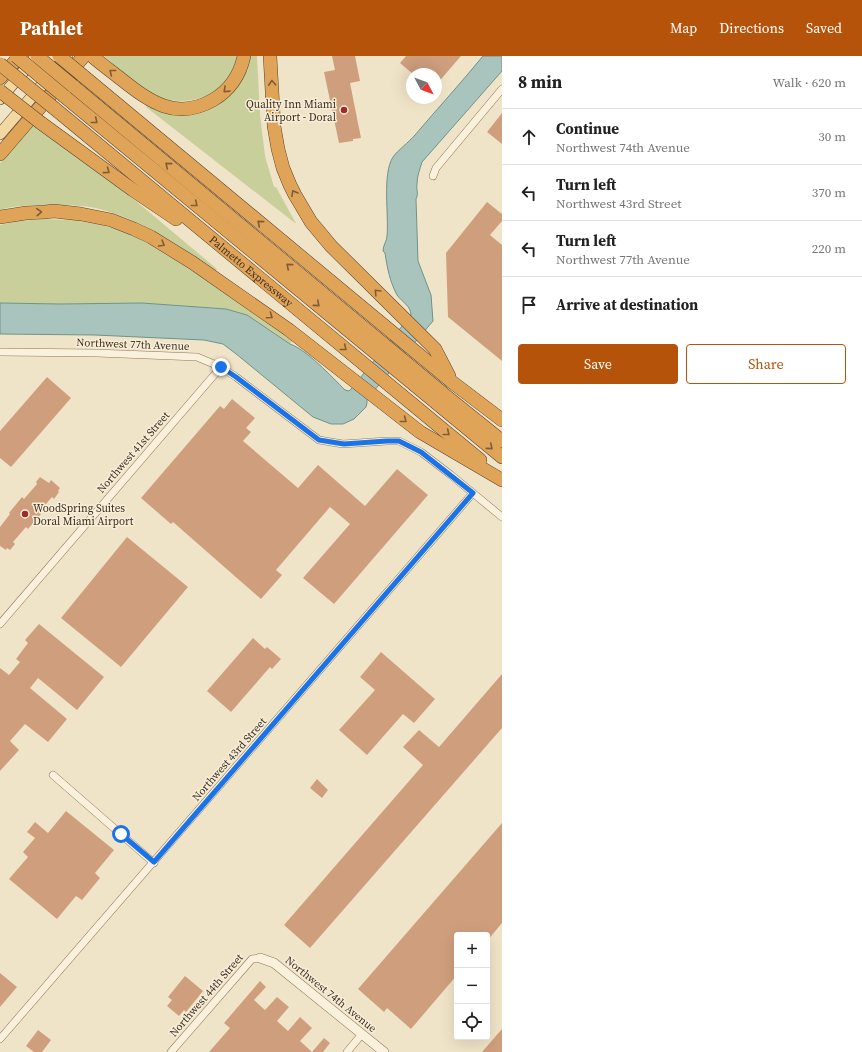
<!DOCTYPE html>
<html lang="en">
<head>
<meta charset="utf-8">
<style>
  :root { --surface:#fff; --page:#f6f6f6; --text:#222; --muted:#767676; --line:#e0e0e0; --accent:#b45309 }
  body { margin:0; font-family:"Source Serif 4",serif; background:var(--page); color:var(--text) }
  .controls { position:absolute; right:12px; bottom:12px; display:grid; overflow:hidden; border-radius:4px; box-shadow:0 4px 16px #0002 }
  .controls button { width:36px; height:36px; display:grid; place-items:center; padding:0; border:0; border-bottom:1px solid var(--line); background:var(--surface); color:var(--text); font:20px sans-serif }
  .compass { position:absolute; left:406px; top:12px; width:36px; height:36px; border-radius:50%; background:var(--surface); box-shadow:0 4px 16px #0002; rotate:131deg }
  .stop { position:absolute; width:12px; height:12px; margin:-9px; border:3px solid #1a73e8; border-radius:50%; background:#fff }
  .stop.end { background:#1a73e8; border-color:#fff; box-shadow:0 1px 4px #0008 }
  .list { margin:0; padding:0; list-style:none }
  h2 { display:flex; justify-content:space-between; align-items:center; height:52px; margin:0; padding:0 16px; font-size:17px }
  h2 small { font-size:13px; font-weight:400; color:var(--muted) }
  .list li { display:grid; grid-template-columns:26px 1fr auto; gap:12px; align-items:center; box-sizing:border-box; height:56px; padding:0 16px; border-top:1px solid var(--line) }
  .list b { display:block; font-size:15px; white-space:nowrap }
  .list p { margin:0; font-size:13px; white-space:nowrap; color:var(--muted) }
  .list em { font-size:13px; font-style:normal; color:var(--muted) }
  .actions { display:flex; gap:8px; padding:12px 16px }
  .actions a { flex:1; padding:9px 0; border:1px solid var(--accent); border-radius:4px; text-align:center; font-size:14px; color:var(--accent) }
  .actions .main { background:var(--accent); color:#fff }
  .icon { flex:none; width:22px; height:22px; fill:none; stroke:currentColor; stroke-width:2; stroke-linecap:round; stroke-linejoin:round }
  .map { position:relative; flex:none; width:502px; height:996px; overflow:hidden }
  header { display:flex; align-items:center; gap:24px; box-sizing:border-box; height:56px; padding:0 20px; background:var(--accent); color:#fff }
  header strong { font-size:19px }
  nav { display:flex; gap:22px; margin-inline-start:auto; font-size:14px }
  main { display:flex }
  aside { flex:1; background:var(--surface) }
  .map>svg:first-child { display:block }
  .green { fill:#c9cf9b }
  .water { fill:#a9c4bc; stroke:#6f938a }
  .building { fill:#cf9f7d }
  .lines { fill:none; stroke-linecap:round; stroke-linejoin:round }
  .minor-casing { stroke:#8d765c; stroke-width:8 }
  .tertiary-casing { stroke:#8d765c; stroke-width:10 }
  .primary-casing { stroke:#5b4430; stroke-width:12 }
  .motorway-casing { stroke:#5b4430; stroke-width:14 }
  .minor { stroke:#faf1dc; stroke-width:7 }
  .tertiary { stroke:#faf1dc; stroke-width:9 }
  .primary { stroke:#f3d9a0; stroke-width:11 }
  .motorway { stroke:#e0a458; stroke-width:13 }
  .motorway-bridge-casing { stroke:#5b4430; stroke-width:14; stroke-linecap:butt }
  .motorway-bridge { stroke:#e0a458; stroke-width:13 }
  .oneway { stroke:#7e5d36 }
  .route { stroke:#1a73e8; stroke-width:5 }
  .poi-dot { fill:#9e2a2b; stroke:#f7eed8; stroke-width:1.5 }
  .labels { text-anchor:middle; stroke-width:3; stroke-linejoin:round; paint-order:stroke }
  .poi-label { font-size:11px; fill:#3d2e20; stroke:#f7eed8; text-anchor:end }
  .street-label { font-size:11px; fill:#3d2e20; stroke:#f7eed8 }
</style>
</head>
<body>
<header>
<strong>Pathlet</strong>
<nav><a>Map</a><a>Directions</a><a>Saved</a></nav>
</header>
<main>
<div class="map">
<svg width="502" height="996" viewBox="0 0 502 996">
  <rect width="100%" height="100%" fill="#f0e4c8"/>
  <path class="green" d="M104,0H237C235,11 230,22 222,30C206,45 175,50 156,39C137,29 120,13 104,0Z
    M251,0H257L260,59L265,100L274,131H276L294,164L296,167H295L146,51L147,50C155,53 165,58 173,59C177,60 182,59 185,58C218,57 245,32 251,0Z
    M34,68L136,145L217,213L216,215C180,191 145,165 103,154C86,149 69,149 51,149C35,149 16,149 0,154V107Z
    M45,163L75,164L101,169L126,176L152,190L213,228L292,285L290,288L247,259L226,253L142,247L60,248L0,247V169L19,165Z"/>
  <path class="water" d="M483,0H502V15L422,106C420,113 417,120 417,128C416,134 419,137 416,143L418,205L431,239L433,265L367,343V347L366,351L354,363L343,368H331L313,361L235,297L223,288L204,284L95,279L0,278V247L60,248L142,247L226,253L247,259L290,288C307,294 331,320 345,334L349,335L352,332L411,259C411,250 402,246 397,239C390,226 387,211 385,197L383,195C383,189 387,185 387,180C389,159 382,118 393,101C397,95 409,86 415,79C437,53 461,27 483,0Z"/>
  <path class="building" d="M332,0H355L360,25L350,27L361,82L353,83V85L339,87L324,16L335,14Z
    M406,0H461L436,29V18H413L400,7Z
    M502,57V88L487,76Z
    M487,146L502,158V165L490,179L502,189V305L448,261L446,197Z
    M47,321L71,342L11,411L0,402V375Z
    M232,343L255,362L246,372L251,376L243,385L298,432L318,409L365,450L397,413L428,439L334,548L303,522L350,468L330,451L276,514L282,519L261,543L173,466L171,468L141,442L220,350L224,353Z
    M40,421L49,427L51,424L60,432L58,435L59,436L54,443L52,441L39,456L41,458L28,473L26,471L13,486L15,488L10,494L7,492L6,494L0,490V471L10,458L9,457L22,441L24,443L37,428L36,426Z
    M127,481L188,531L121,611L61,562Z
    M39,568L104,621L77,654L38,622L30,632L67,663L48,686L25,668L10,685L19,694L0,715V612L9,619L20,606L16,603L28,587L25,584Z
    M253,582L265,593L267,591L281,603L272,613L270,611L231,656L207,635Z
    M381,596L435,643L414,667L403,658L367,699L339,674L375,634L360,621Z
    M502,618V672L310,892L284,869L423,709L403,691L419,674L439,691Z
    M317,723L328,734L322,742L310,732Z
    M66,755L114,794L95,817L100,822L82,844L76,840L57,863L9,823L28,801L23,796L35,782L27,776L35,766L48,777Z
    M502,767V867L487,885V879H457V919L411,973L387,952L384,956L358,933Z
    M0,917L17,931L0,951Z
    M185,920L203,935L186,956L184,954L179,960L167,950L172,944L168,941Z
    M260,925L266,931L254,944L265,954L277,941L289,951L277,965L288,975L300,961L312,972L300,985L312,996L324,982L330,987L323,996H209L230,972L224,967Z
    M502,973V996H482Z
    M38,974L51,984L42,996H34L26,990Z"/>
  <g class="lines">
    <g class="minor-casing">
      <path id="minor" d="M433,120L436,112L502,33
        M0,296L97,297L197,301L221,311L236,321L319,384L343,388L387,385H399L421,396L451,419L502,461
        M0,568L221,311
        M53,719L154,807
        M0,983L473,437
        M171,996L252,903L260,902
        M347,996L362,978"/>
    </g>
    <g class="tertiary-casing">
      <path id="tertiary" d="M260,902L274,907L384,996"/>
    </g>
    <g class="primary-casing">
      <path id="primary" d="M0,43L34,3
        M0,78L67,0"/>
    </g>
    <g class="motorway-casing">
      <g id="motorway">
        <path d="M92,0C101,8 111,15 121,23C150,46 176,65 213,44C230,34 240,19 244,0"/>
        <path d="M270,0L274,70L278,93L283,112L290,129L295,139L311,166L331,190L435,293L449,320"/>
        <path d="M82,19L452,326L502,364"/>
        <path d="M0,22L20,0"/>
        <path d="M73,30L446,340L502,385"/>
        <path d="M64,40L502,401"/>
        <path id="s1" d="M54,52L480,404"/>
        <path d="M41,67L133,134L176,163"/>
        <path d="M0,98L84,0"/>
        <path d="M0,161L26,157L45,156L54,155L81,158L111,164L134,173L151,181L193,207L289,274L420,376L502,424"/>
      </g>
    </g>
    <use href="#minor" class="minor"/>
    <use href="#tertiary" class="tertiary"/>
    <use href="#primary" class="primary"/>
    <use href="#motorway" class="motorway"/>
    <g class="motorway-bridge-casing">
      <path id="motorway-bridge" d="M16,0L64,40
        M37,0L73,30
        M59,0L82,19
        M0,8L54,52
        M0,35L41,67"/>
    </g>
    <use href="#motorway-bridge" class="motorway-bridge"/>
  </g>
  <defs><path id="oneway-chevron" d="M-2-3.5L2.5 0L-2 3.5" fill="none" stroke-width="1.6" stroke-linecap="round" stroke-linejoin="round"/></defs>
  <g class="oneway">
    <use href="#oneway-chevron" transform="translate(112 16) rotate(-142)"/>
    <use href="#oneway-chevron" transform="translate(272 27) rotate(-93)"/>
    <use href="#oneway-chevron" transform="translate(226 34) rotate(136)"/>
    <use href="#oneway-chevron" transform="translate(95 65) rotate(39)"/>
    <use href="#oneway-chevron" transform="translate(168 109) rotate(-140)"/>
    <use href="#oneway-chevron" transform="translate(107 115) rotate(36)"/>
    <use href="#oneway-chevron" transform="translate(294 137) rotate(-119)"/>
    <use href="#oneway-chevron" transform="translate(195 148) rotate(39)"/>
    <use href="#oneway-chevron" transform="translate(39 156) rotate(-4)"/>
    <use href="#oneway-chevron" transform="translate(260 167) rotate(-140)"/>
    <use href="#oneway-chevron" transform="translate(162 188) rotate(30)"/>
    <use href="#oneway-chevron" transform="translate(289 210) rotate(-140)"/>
    <use href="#oneway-chevron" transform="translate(377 236) rotate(-135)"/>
    <use href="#oneway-chevron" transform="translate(317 248) rotate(40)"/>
    <use href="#oneway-chevron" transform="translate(270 260) rotate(35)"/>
    <use href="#oneway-chevron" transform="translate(344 292) rotate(39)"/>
    <use href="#oneway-chevron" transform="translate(404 364) rotate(38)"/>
    <use href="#oneway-chevron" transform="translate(447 377) rotate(39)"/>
    <use href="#oneway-chevron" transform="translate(490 391) rotate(40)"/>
  </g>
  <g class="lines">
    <path class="route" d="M121,778L154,806L473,437L421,396L399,385H387L344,388L319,384L236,321L221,311"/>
  </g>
  <g class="poi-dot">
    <circle cx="344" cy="54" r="4"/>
    <circle cx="25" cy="458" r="4"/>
  </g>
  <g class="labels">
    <g class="poi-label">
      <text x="336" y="52">Quality Inn Miami<tspan x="336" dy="13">Airport - Doral</tspan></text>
      <text x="33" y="456" text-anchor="start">WoodSpring Suites<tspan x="33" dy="13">Doral Miami Airport</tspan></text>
    </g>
    <g class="street-label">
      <text dy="4" stroke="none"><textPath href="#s1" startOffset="256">Palmetto Expressway</textPath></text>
      <text transform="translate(133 288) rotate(2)" y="4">Northwest 77th Avenue</text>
      <text transform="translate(133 396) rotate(-49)" y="4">Northwest 41st Street</text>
      <text transform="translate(229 703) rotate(-49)" y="4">Northwest 43rd Street</text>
      <text transform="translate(331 938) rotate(39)" y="4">Northwest 74th Avenue</text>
      <text transform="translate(206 939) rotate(-49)" y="4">Northwest 44th Street</text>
    </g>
  </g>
</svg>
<div class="controls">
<button>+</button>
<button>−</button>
<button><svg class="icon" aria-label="locate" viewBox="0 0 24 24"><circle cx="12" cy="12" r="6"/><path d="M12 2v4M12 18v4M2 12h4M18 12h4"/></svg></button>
</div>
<svg class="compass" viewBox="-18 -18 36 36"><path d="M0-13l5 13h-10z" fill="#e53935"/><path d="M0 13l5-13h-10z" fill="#767676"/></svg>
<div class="stop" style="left:121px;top:778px"></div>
<div class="stop end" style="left:221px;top:311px"></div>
</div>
<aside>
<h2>8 min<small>Walk · 620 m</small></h2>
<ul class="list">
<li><svg class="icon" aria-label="ahead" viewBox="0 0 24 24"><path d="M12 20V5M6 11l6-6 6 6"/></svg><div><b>Continue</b><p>Northwest 74th Avenue</p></div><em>30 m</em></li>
<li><svg class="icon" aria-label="left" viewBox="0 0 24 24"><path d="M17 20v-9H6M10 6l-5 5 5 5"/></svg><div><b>Turn left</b><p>Northwest 43rd Street</p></div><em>370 m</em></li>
<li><svg class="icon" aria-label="left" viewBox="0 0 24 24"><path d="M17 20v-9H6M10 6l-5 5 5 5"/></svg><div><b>Turn left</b><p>Northwest 77th Avenue</p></div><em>220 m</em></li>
<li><svg class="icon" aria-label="arrive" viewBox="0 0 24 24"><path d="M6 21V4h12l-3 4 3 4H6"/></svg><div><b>Arrive at destination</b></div></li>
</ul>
<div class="actions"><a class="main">Save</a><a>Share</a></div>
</aside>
</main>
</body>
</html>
